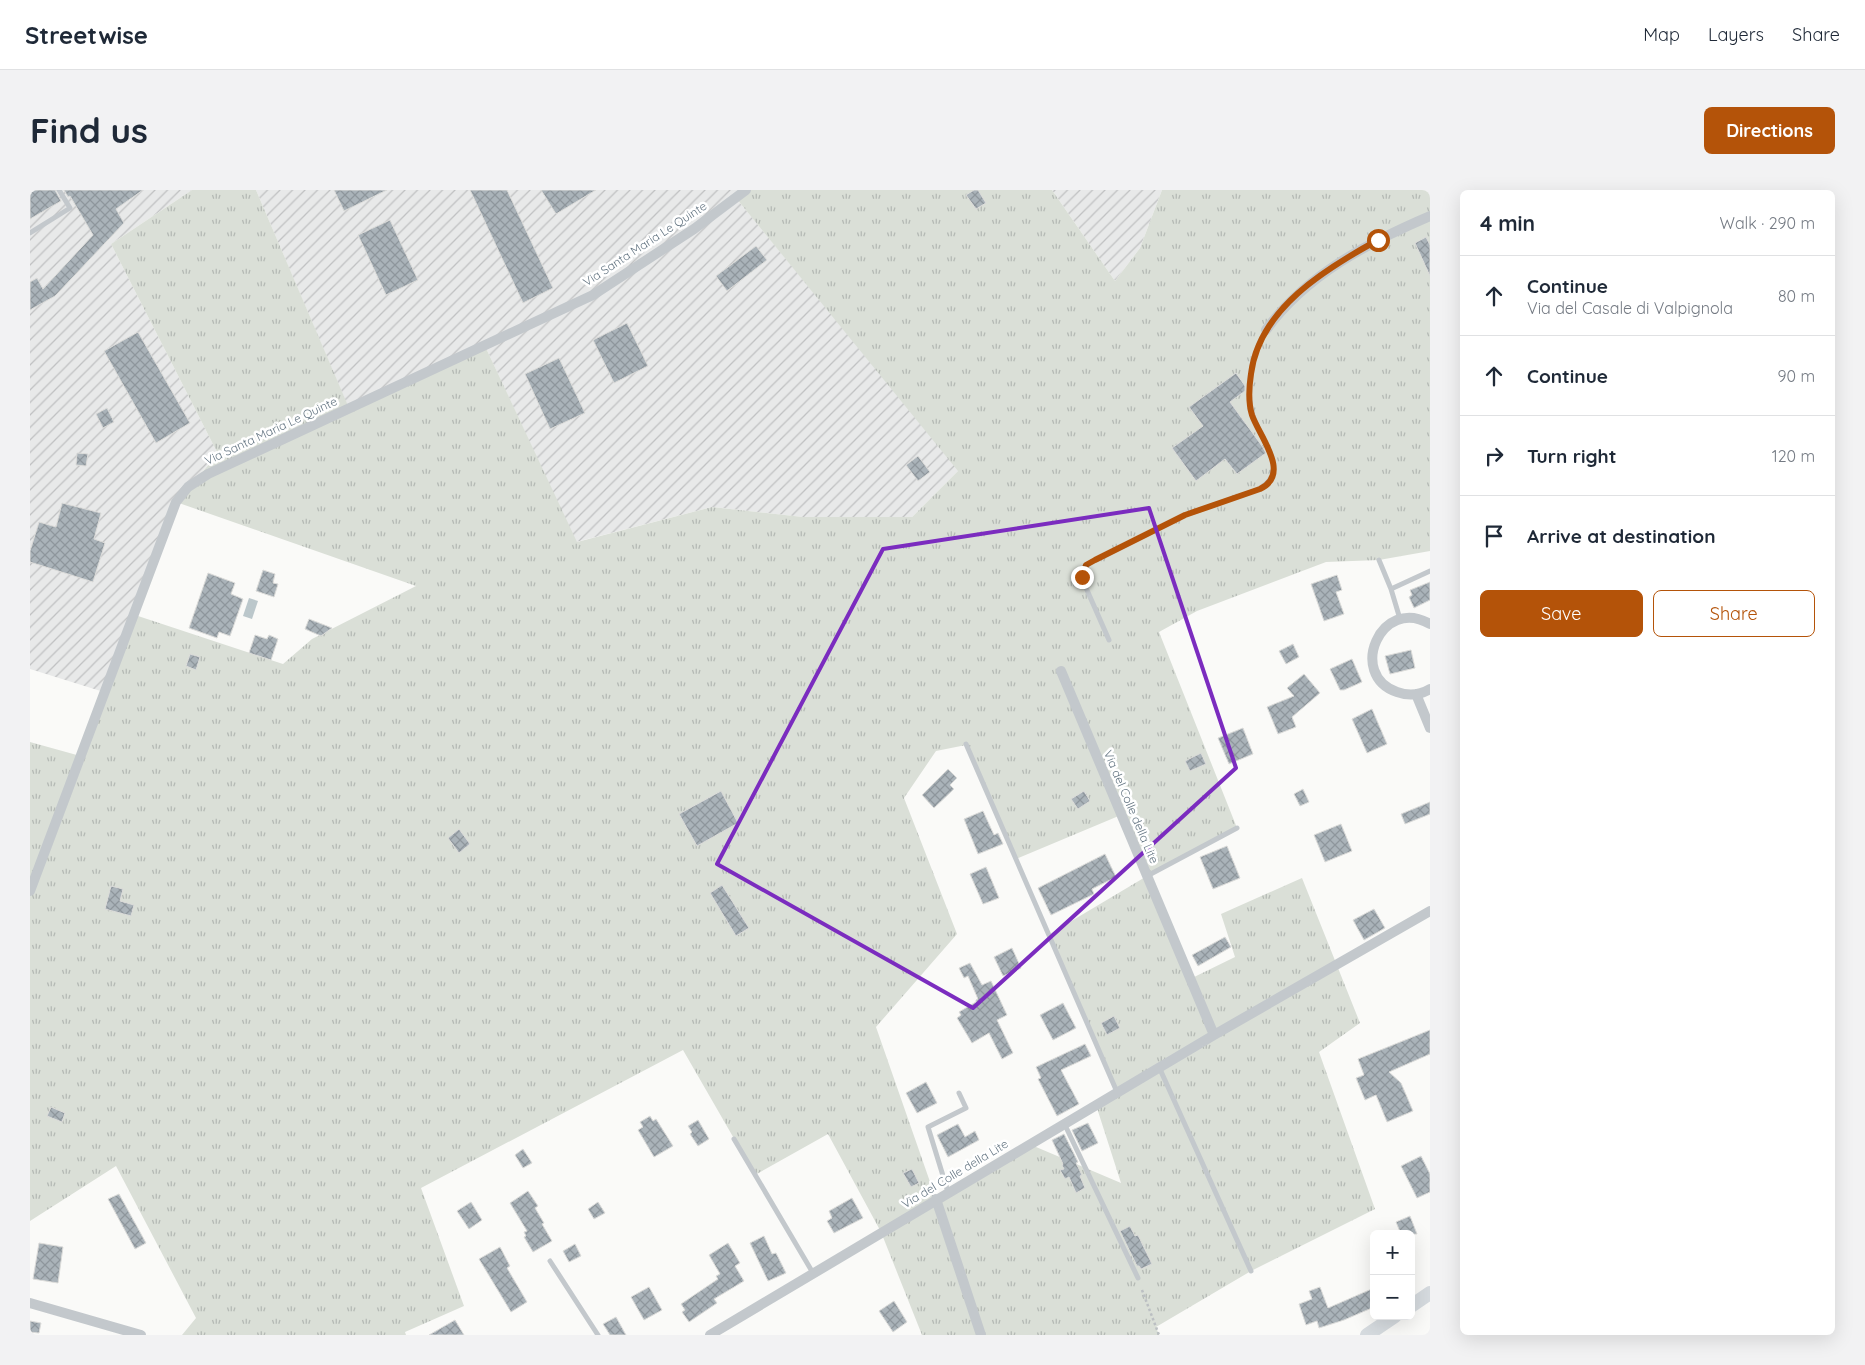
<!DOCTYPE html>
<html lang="en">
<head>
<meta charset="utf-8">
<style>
  :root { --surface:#fff; --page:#f2f2f3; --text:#1f2937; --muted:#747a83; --line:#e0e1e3; --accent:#b45309 }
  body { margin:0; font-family:Quicksand,sans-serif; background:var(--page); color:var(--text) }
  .controls { position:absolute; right:15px; bottom:15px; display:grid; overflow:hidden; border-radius:8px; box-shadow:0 5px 20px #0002 }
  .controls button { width:45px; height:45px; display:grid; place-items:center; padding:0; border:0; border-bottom:1px solid var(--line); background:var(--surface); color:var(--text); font:25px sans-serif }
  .stop { position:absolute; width:15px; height:15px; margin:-11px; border:4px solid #b45309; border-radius:50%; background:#fff }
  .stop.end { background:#b45309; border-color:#fff; box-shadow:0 1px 5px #0008 }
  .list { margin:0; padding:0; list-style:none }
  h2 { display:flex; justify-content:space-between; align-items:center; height:65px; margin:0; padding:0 20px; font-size:21px }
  h2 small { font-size:16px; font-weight:400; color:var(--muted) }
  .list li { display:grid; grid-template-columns:32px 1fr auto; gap:15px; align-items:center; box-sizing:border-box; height:80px; padding:0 20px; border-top:1px solid var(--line) }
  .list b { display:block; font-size:19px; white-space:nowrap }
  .list p { margin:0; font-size:16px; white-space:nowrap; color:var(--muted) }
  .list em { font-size:16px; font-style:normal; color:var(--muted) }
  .actions { display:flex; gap:10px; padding:15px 20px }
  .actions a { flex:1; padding:11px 0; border:1px solid var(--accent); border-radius:8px; text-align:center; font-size:18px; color:var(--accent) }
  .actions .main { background:var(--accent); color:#fff }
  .icon { flex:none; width:28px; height:28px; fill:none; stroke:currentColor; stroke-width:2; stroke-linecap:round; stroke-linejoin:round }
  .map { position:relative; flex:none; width:1400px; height:1145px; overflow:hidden; border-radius:8px }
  header { display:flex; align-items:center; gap:30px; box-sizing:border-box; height:70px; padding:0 25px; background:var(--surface); border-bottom:1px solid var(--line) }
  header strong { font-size:24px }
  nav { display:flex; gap:28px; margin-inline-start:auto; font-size:18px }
  .intro { display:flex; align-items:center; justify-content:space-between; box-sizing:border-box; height:120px; padding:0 30px }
  h1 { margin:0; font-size:35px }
  .button { padding:12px 22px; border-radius:8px; background:var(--accent); color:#fff; font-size:18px; font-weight:700 }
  main { display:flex; gap:30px; padding:0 30px }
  aside { flex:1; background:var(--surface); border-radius:8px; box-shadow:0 5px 20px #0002 }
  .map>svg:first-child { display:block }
  .industrial { fill:url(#industrial-furrows) }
  .grass { fill:url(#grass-tufts); fill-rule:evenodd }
  .water { fill:#bbc7cb }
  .building { fill:url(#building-cross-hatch); stroke:#dcdcda }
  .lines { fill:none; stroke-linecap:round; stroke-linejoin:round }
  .path { stroke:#bbbfc2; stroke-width:2.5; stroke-dasharray:2.5 2.5; stroke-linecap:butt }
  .lane { stroke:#c3c8cc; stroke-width:5 }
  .street { stroke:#c3c8cc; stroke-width:10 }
  .secondary { stroke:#d6dbdf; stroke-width:14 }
  .route { stroke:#b45309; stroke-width:6 }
  .marked { fill:none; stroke:#7b2cbf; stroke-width:4; stroke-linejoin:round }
  .labels { text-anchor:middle; stroke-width:5; stroke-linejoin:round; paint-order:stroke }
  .street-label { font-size:12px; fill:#657683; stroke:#fff }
</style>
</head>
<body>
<header>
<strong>Streetwise</strong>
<nav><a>Map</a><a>Layers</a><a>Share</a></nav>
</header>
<div class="intro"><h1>Find us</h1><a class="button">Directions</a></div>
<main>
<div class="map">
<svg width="1400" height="1145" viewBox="0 0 1400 1145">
  <defs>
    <pattern id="industrial-furrows" width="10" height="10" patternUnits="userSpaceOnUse" patternTransform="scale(1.25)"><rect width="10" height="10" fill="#e8e9e9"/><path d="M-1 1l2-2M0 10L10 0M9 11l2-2" fill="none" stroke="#c0c1c2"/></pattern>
    <pattern id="grass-tufts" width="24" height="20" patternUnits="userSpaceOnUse" patternTransform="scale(1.25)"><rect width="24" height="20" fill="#dadfd7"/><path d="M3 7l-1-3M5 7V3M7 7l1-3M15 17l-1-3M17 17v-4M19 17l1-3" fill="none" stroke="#b4b9b4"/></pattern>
    <pattern id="building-cross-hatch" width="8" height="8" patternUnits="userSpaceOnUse" patternTransform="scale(1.25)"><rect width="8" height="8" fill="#aab3b9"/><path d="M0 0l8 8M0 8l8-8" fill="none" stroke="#8e969c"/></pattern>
  </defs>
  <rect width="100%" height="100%" fill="#fafaf8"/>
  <path class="industrial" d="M0,0H162L81,54L188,264L148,308L77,503L0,479Z
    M226,0H716L706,8L929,280L882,327H773L682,317L546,352L455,156L319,219Z
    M1022,0H1132L1110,58L1085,91Z"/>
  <path class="grass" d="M162,0H226L319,218L455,156L547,352L682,317L773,327H882L928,281L706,8L716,0H1022L1085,91L1110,58L1132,0H1400V361L1349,370L1296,372L1167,421L1129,442L1207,638L1117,686L1160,789L1205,767L1191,724L1272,688L1330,833L1289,862L1345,1019L1221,1081L1126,1137L1129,1145H892L851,1042L798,944L725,985L653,860L391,998L434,1116L375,1142L376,1145H152L166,1128L86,976L0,1031V552L54,567L105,425L253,474L282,449L386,396L146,312L188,264L81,54ZM936,555L986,669L1091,625L1117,686L1018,745L1087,902L1066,915L1091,993L999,954L906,1009L846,837L927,744L874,608L906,561Z"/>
  <path class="water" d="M219,408L228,411L222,429L213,426Z"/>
  <path class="building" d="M0,0H25L31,11L0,29Z
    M34,0H113L86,19L94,33L25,106L0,120V92L7,88L13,99L63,45L40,6L38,7Z
    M304,0H357L314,21Z
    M440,0H477L523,98L493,113Z
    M511,0H566L526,24Z
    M944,0H948L956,13L946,19L936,5Z
    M360,30L388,90L356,105L328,45Z
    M1396,47L1400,55V86L1385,53Z
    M726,56L737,70L697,101L686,86Z
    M597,133L618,176L584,193L563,150Z
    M108,142L160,233L126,253L74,161Z
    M529,168L555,223L520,239L495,184Z
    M1206,183L1215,196V201L1200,212L1232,256L1236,263L1207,284L1195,269L1166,291L1142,258L1173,236L1159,217Z
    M77,218L84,232L73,238L66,224Z
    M47,263L58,264L56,276L46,275Z
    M888,266L900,282L888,291L876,275Z
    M32,313L71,323L64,349L75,353L63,392L0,372V361L9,332L26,337Z
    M233,380L245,384L243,393L248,394L244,407L226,401Z
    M178,383L205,393L201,404L213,409L200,446L189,442L187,448L159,438Z
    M1307,385L1312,400L1306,402L1314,424L1294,431L1281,394Z
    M1400,392V410L1384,418L1379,407L1382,405L1380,400Z
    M279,429L302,438L291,446L275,439Z
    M225,445L237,449L239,445L248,449L241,470L219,463Z
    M1263,454L1269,467L1256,474L1249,461Z
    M1381,460L1385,478L1360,484L1355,466Z
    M160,464L170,467L166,480L156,476Z
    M1322,469L1332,492L1314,500H1310L1300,479Z
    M1274,484L1290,503L1262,527L1266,537L1248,544L1237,517L1264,506L1257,498Z
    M1342,519L1357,554L1337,563L1322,529Z
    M1213,538L1223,564L1199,574L1188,548Z
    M1171,563L1176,574L1160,581L1155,571Z
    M918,579L927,588L920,595L924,599L904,618L892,605Z
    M1273,599L1279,612L1270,616L1264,604Z
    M691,601L708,633L667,656L649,624Z
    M1054,601L1060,611L1048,619L1041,609Z
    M1400,612V624L1375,634L1371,624Z
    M953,621L964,645L968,643L973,654L948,664L934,629Z
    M1311,634L1322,661L1295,672L1284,645Z
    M429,639L440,654L429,663L418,648Z
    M1197,656L1210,688L1183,699L1170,667Z
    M1075,664L1086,687L1062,699L1064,704L1021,725L1008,698Z
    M956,677L969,708L953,714L940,684Z
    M692,695L719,738L706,746L680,703Z
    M81,696L93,699L90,711L104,715L101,726L75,719Z
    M1344,719L1355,738L1334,750L1323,730Z
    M1195,747L1201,757L1168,776L1162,765Z
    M982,758L991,778L973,786L964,767Z
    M940,773L952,795L961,791L977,825L967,830L983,863L972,869L959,843L942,853L927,828L931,825L929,822L946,812V810L948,809L938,786L934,788L929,778Z
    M1033,813L1046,838L1023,850L1010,825Z
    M1084,826L1090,838L1077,845L1071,833Z
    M1400,840V864L1359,882L1371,893L1383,921L1357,932L1346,905L1335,910L1326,888L1334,885L1328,869Z
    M1055,854L1061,866L1031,880L1049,914L1027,926L1008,889L1011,888L1006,877Z
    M896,892L907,913L887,923L876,903Z
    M21,917L35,923L32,932L17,926Z
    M620,926L623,931L626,929L643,956L624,967L608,940L613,937L610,932Z
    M668,930L679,949L668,956L660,944L662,942L658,936Z
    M1058,933L1068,953L1052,961L1042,940Z
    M928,934L935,947L945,941L949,950L918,967L907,945Z
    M1034,944L1048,972L1046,973L1052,985L1050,986L1055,998L1046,1003L1039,987L1035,989L1030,980L1034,979L1032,975L1033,974L1022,950Z
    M493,959L502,973L493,978L485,965Z
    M1391,966L1400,984V1002L1387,1008L1371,976Z
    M882,979L889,993L881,997L873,983Z
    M498,1001L508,1016L505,1018L514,1033L512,1034L522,1051L503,1062L494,1047L496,1046L494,1042L497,1041L480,1013Z
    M89,1004L116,1053L105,1059L78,1009Z
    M822,1008L833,1028L804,1043L797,1031L802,1028L799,1021Z
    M441,1012L452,1030L439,1039L427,1021Z
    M568,1012L575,1023L564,1029L558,1019Z
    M1380,1026L1387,1044H1371L1366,1032Z
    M1100,1036L1105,1046L1108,1045L1122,1074L1111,1079L1109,1076H1107L1090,1041Z
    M734,1046L742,1064L746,1063L756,1083L738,1091L720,1053Z
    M9,1053L33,1057L28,1093L3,1089Z
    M698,1053L710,1073L705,1076L714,1091L684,1109L687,1113L659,1132L652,1122L655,1120L651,1114L688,1089L686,1086L690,1084L679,1065Z
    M545,1054L551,1066L539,1072L533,1061Z
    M470,1057L480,1076L477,1078L497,1112L481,1122L449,1069Z
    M619,1097L632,1120L614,1130L601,1107Z
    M1290,1097L1298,1118L1344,1098V1117L1314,1130L1289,1138L1287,1131L1276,1135L1269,1114L1282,1109L1279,1101Z
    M864,1111L877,1132L863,1142L849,1121Z
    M586,1127L596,1145H580L573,1134Z
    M425,1130L434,1145H399Z
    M0,1131L11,1133L9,1143L0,1142Z"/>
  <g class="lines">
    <path class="path" d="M1112,1100L1129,1145"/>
    <path class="lane" d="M0,43L40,18L29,0
      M1349,370L1361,399L1370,429
      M1361,399L1400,381
      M1079,450L1053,391V382L1056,375L1155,325L1224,301C1267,283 1226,247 1221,219C1216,192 1222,163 1236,140
      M936,554L1087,902
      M1117,686L1207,638
      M1129,877L1221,1081
      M1034,933L1108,1088
      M704,949L783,1083
      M918,1002L898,937L936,918L929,903
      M520,1071L568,1145"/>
    <path class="street" d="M1236,140C1276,85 1339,52 1400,26
      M1400,434C1351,405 1317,485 1367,502C1378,506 1390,505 1400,499
      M1031,481L1184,845
      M1386,504L1400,538
      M0,701L146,312L158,297L178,284L563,105L664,39L716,0
      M906,1009L951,1145
      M0,1113L111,1145
      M680,1145L1184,845L1400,721"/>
    <path class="secondary" d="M1381,1116L1400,1103
      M1337,1145L1365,1126"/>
  </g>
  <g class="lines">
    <path class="route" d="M1052,387L1056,375L1065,370L1155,325L1230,299C1262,284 1229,246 1222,225C1218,212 1219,197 1221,184C1229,119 1295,79 1348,50"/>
  </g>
  <path class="marked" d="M1119,318L1206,578L943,818L687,674L853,359Z"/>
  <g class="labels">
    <g class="street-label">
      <text transform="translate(615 54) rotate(-33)" y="4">Via Santa Maria Le Quinte</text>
      <text transform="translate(241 241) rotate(-25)" y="4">Via Santa Maria Le Quinte</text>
      <text transform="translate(1101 617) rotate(67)" y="4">Via del Colle della Lite</text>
      <text transform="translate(925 984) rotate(-31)" y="4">Via del Colle della Lite</text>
    </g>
  </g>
</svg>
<div class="controls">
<button>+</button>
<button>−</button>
</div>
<div class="stop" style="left:1348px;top:50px"></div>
<div class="stop end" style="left:1052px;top:387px"></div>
</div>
<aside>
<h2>4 min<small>Walk · 290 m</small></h2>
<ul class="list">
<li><svg class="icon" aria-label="ahead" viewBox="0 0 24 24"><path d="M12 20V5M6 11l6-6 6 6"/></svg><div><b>Continue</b><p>Via del Casale di Valpignola</p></div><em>80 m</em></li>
<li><svg class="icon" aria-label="ahead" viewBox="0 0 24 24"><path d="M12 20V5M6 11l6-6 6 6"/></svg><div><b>Continue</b></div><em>90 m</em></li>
<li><svg class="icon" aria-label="right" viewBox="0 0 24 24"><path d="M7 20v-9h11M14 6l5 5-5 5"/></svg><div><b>Turn right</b></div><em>120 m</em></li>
<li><svg class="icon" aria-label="arrive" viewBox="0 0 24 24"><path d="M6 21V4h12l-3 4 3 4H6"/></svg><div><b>Arrive at destination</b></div></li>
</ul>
<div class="actions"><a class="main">Save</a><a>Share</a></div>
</aside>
</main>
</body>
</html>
